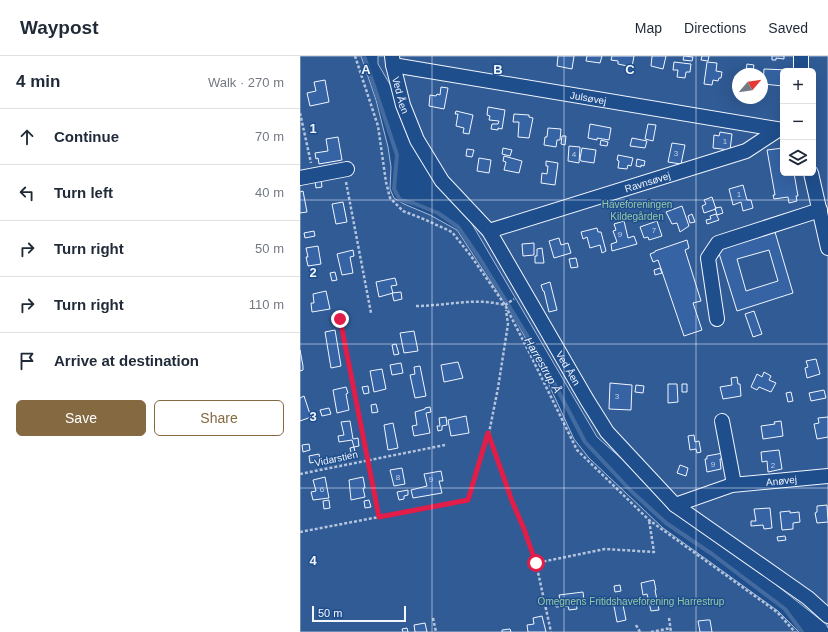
<!DOCTYPE html>
<html lang="en">
<head>
<meta charset="utf-8">
<style>
  :root { --surface:#fff; --page:#f6f6f7; --text:#1f2937; --muted:#747a83; --line:#e0e1e3; --accent:#846941 }
  body { margin:0; font-family:Arial,sans-serif; background:var(--page); color:var(--text) }
  .controls { position:absolute; right:12px; top:12px; display:grid; overflow:hidden; border-radius:6px; box-shadow:0 4px 16px #0002 }
  .controls button { width:36px; height:36px; display:grid; place-items:center; padding:0; border:0; border-bottom:1px solid var(--line); background:var(--surface); color:var(--text); font:20px sans-serif }
  .compass { position:absolute; left:432px; top:12px; width:36px; height:36px; border-radius:50%; background:var(--surface); box-shadow:0 4px 16px #0002; rotate:61deg }
  .scale { position:absolute; left:12px; bottom:10px; width:94px; box-sizing:border-box; padding-left:4px; border:2px solid #f2f6ff; border-top:0; font-size:11px; line-height:14px; white-space:nowrap; color:#f2f6ff; -webkit-text-stroke:3px #1f4e8c; paint-order:stroke }
  .stop { position:absolute; width:12px; height:12px; margin:-9px; border:3px solid #e11d48; border-radius:50%; background:#fff }
  .stop.end { background:#e11d48; border-color:#fff; box-shadow:0 1px 4px #0008 }
  .list { margin:0; padding:0; list-style:none }
  h2 { display:flex; justify-content:space-between; align-items:center; height:52px; margin:0; padding:0 16px; font-size:17px }
  h2 small { font-size:13px; font-weight:400; color:var(--muted) }
  .list li { display:grid; grid-template-columns:26px 1fr auto; gap:12px; align-items:center; box-sizing:border-box; height:56px; padding:0 16px; border-top:1px solid var(--line) }
  .list b { display:block; font-size:15px; white-space:nowrap }
  .list em { font-size:13px; font-style:normal; color:var(--muted) }
  .actions { display:flex; gap:8px; padding:12px 16px }
  .actions a { flex:1; padding:9px 0; border:1px solid var(--accent); border-radius:6px; text-align:center; font-size:14px; color:var(--accent) }
  .actions .main { background:var(--accent); color:#fff }
  .icon { flex:none; width:22px; height:22px; fill:none; stroke:currentColor; stroke-width:2; stroke-linecap:round; stroke-linejoin:round }
  .map { position:relative; flex:none; width:528px; height:576px; overflow:hidden }
  header { display:flex; align-items:center; gap:24px; box-sizing:border-box; height:56px; padding:0 20px; background:var(--surface); border-bottom:1px solid var(--line) }
  header strong { font-size:19px }
  nav { display:flex; gap:22px; margin-inline-start:auto; font-size:14px }
  main { display:flex }
  aside { flex:1; background:var(--surface) }
  .map>svg:first-child { display:block }
  .built { fill:#305b95; stroke:#a8bbd7; fill-rule:evenodd }
  .lines { fill:none; stroke-linecap:round; stroke-linejoin:round }
  .stream { stroke:#446ba0; stroke-width:4 }
  .building { fill:#3563a3; stroke:#f2f6ff; fill-rule:evenodd }
  .minor-casing { stroke:#f2f6ff; stroke-width:16 }
  .path { stroke:#b3c4dc; stroke-width:2.5; stroke-dasharray:3 2; stroke-linecap:butt }
  .minor { stroke:#1f4e8c; stroke-width:14 }
  .route { stroke:#e11d48; stroke-width:5 }
  .grid { fill:none; stroke:#f2f6ff; stroke-width:1; stroke-opacity:0.55 }
  .labels { text-anchor:middle; stroke-width:3; stroke-linejoin:round; paint-order:stroke }
  .number-label { font-size:8px; fill:#c3d1e8 }
  .street-label { font-size:10px; fill:#f2f6ff; stroke:#1f4e8c }
  .park-label { font-size:10px; fill:#97c8a6; stroke:#1f4e8c }
  .water-label { font-size:11px; font-style:italic; fill:#f2f6ff; stroke:#1f4e8c }
  .grid-label { font-size:13px; text-anchor:middle; font-weight:bold; fill:#f2f6ff; stroke:#1f4e8c; stroke-width:3; stroke-linejoin:round; paint-order:stroke }
</style>
</head>
<body>
<header>
<strong>Waypost</strong>
<nav><a>Map</a><a>Directions</a><a>Saved</a></nav>
</header>
<main>
<aside>
<h2>4 min<small>Walk · 270 m</small></h2>
<ul class="list">
<li><svg class="icon" aria-label="ahead" viewBox="0 0 24 24"><path d="M12 20V5M6 11l6-6 6 6"/></svg><div><b>Continue</b></div><em>70 m</em></li>
<li><svg class="icon" aria-label="left" viewBox="0 0 24 24"><path d="M17 20v-9H6M10 6l-5 5 5 5"/></svg><div><b>Turn left</b></div><em>40 m</em></li>
<li><svg class="icon" aria-label="right" viewBox="0 0 24 24"><path d="M7 20v-9h11M14 6l5 5-5 5"/></svg><div><b>Turn right</b></div><em>50 m</em></li>
<li><svg class="icon" aria-label="right" viewBox="0 0 24 24"><path d="M7 20v-9h11M14 6l5 5-5 5"/></svg><div><b>Turn right</b></div><em>110 m</em></li>
<li><svg class="icon" aria-label="arrive" viewBox="0 0 24 24"><path d="M6 21V4h12l-3 4 3 4H6"/></svg><div><b>Arrive at destination</b></div></li>
</ul>
<div class="actions"><a class="main">Save</a><a>Share</a></div>
</aside>
<div class="map">
<svg width="528" height="576" viewBox="0 0 528 576">
  <rect width="100%" height="100%" fill="#1f4e8c"/>
  <path class="built" d="M0,0H61L76,44L88,91L91,111L90,133L94,142L104,148L130,159L157,174L214,261L238,305L274,383L289,402L363,472L478,555L499,576H0Z
    M78,0H528V572L526,568L373,448L297,381L78,8ZM483,15H513V117H483ZM438,18H462V42H438Z"/>
  <g class="lines">
    <path class="stream" d="M64,0L97,99L94,133L100,144L113,147L138,157L158,171L180,203L242,304L285,386L331,435L366,467L412,498L485,553L502,576"/>
  </g>
  <path class="building" d="M258,0H274L272,13L257,10Z
    M287,0H302L300,7L286,5Z
    M312,0H334L332,11L318,8V5L311,4Z
    M352,0H366L363,13L351,10Z
    M384,0L393,1L392,5L383,4Z
    M402,0H409L408,5L401,4Z
    M472,0H484V3L476,2V4H472Z
    M374,6L391,8L390,16H386L385,22L377,21L378,14H373Z
    M407,6L417,7L416,15L422,16L421,22H419L418,25L413,24L412,29L404,28Z
    M447,8L454,9L453,15H446Z
    M464,13L488,14L483,15V30L463,28Z
    M435,20H438V35L434,34Z
    M25,24L29,46L10,50L7,37L16,35L14,26Z
    M141,31L148,32L144,53L129,50L130,39L136,40L137,38L140,39Z
    M188,51L205,54L202,73L198,72V74L191,73L192,68H198L199,65L189,64L190,60L187,59Z
    M156,55L173,59L169,78L163,77L164,72L156,70L158,58H155Z
    M214,58L229,59V61L233,62L229,82L218,81L219,66H213Z
    M290,68L311,72L309,84L297,82V84L288,82Z
    M348,68L356,69L353,85L345,83Z
    M248,72L261,73L260,84H257L256,91L244,89L245,81H247Z
    M420,76L432,78L430,94L413,92L414,79L419,80Z
    M262,80H266L265,89L261,88Z
    M38,81L42,104L19,108L18,102L16,103L15,97L28,95L26,83Z
    M332,82L347,85L345,92L330,90Z
    M301,84L308,86L307,90L300,89Z
    M372,87L385,89L381,108L368,106Z
    M269,90L280,91L279,107L268,105Z
    M203,92L212,94L210,100L202,98Z
    M282,92L296,94L294,107L281,105L280,103Z
    M483,92V117H494L498,140H496L497,145L489,147L488,141L474,143L473,139H475L467,94Z
    M167,93L174,94L172,101L166,100Z
    M318,99L333,102L331,110L328,109L327,113L318,112L319,105L317,104Z
    M204,100L222,105L219,117L204,114L206,106L203,105Z
    M179,102L191,104L189,117L177,115Z
    M337,103L345,105L344,110L341,109V111L336,110Z
    M246,105L258,107L255,129L241,127L242,117L247,118L248,110H246Z
    M21,124L22,131L16,132L15,125Z
    M443,129L447,144H451L453,152L443,155L441,146L433,149L429,133Z
    M3,135L7,156L0,157V136Z
    M412,141L416,153L404,157L402,150L406,148L404,144Z
    M43,146L47,166L36,168L32,148Z
    M382,150L389,170L380,176L377,167L372,168L366,156Z
    M421,151L423,157L417,159L415,152Z
    M392,158L395,166L390,167L388,160Z
    M416,158L419,164L407,168L406,164L411,163L410,160Z
    M324,165L328,182L334,180L337,188L312,195L311,188L317,186L313,175L316,174L314,168Z
    M357,165L362,180L349,184L348,181L344,182L340,171Z
    M297,172L298,176H301L306,195L302,197L300,189L290,192L287,181L283,183L281,176Z
    M14,175L15,180L5,182L4,177Z
    M475,176L493,237L437,255L418,194ZM469,194L478,225L446,235L437,203Z
    M259,182L261,189L268,187L271,197L254,202L249,185Z
    M387,184L389,192L385,194L401,245L393,247L402,274L384,280L358,204L353,206L350,198L355,196V195Z
    M234,187V199L223,200L222,188Z
    M18,190L21,208L8,210L6,201H8L6,192Z
    M242,192L244,207H235V200H237V193Z
    M53,194L54,200L50,201L53,217L42,219L37,198Z
    M276,202L278,211L271,212L269,203Z
    M360,212L362,217L355,219L354,214Z
    M35,216L37,224L32,225L30,217Z
    M95,222L97,229L91,230L93,237L79,241L76,226Z
    M250,226L257,254L249,256L244,235H243L241,229Z
    M26,235L30,253L12,256L11,247H14L13,238Z
    M101,236L102,243L94,245L92,237Z
    M454,255L462,278L453,281L445,258Z
    M35,274L41,310L31,312L25,276Z
    M114,275L118,295L104,297L100,277Z
    M96,288L99,298L94,299L92,289Z
    M0,294L3,310V314L0,315Z
    M516,303L520,318L507,322L505,312L508,311L506,305Z
    M158,306L163,322L144,326L141,309Z
    M101,307L103,317L92,319L90,309Z
    M120,310L126,340L115,342L110,319L115,318L114,311Z
    M82,313L86,333L74,336L70,315Z
    M464,316L471,320L469,324L476,327L471,336L459,331L457,334L451,331L457,318L462,321Z
    M437,321L438,328H440L441,340L423,343L420,331L432,329L431,322Z
    M310,327L332,329L331,354L309,353Z
    M368,328H377L378,346L368,347Z
    M382,328H387V336H382Z
    M336,329L344,330L343,337L335,336Z
    M68,330L69,337L64,338L62,331Z
    M46,331L48,337L46,338L49,354L37,357L33,334Z
    M524,334L526,342L511,345L509,337Z
    M491,336L493,345L488,346L486,337Z
    M4,340L11,361L0,365V342Z
    M76,348L78,356L72,357L71,349Z
    M130,351L131,356L126,357L130,377L114,380L112,370L117,369L115,356L125,353V352Z
    M29,352L31,358L22,360L20,354Z
    M166,360L169,377L151,380L148,364Z
    M146,361L147,369L142,370V374L138,375L137,370H140L139,362Z
    M528,361V381L517,383L514,368L519,367L518,362Z
    M50,365L53,383L58,382L59,390L54,391L55,396L51,397L50,392L54,391L52,384L39,386L38,380L44,379L41,366Z
    M481,365L483,380L463,383L461,370L475,368L474,366Z
    M93,367L98,392L88,394L84,369Z
    M394,379L395,386L399,385L401,396L397,397L396,393L390,394L388,380Z
    M9,388L10,394L3,396L2,389Z
    M479,394L482,413L468,416L467,405L462,406L461,396Z
    M423,397L424,402L420,403L421,413L407,416L405,403H407V400Z
    M19,398L20,405L10,407L9,400Z
    M380,409L388,412L386,420L377,417Z
    M102,412L105,428L94,430L90,414Z
    M141,415L143,425H139L142,437L113,442L111,434L127,430L124,418Z
    M25,421L29,442L13,444L11,436L16,435L13,424Z
    M63,421L65,432H63L65,441L51,444L49,424Z
    M108,434V439L104,440V443L99,444L97,436Z
    M29,444L30,452L24,453L23,445Z
    M69,444L71,451L65,452L64,445Z
    M527,449L528,466L517,467L515,457L517,456V450Z
    M470,452L472,472L464,473L463,469L451,470V465H456L454,453Z
    M490,455V457L499,456L500,466L493,467V473L482,474L480,456Z
    M485,480L486,484L478,485L477,481Z
    M354,524L356,534H355L359,554L351,555L347,538L343,539L341,527Z
    M320,529L321,535L315,536L314,530Z
    M283,536L284,545L276,546L277,553L269,554L268,550L256,551L255,543H260L259,539Z
    M322,544L326,564L317,566L313,545Z
    M242,560L246,576H228L227,569L234,568L233,562Z
    M407,564H410L412,576H400L398,565Z
    M125,567L127,576H115L114,569Z
    M107,572L108,576H103L102,573Z
    M210,573L211,576H202V574Z"/>
  <g class="lines">
    <g class="minor-casing">
      <g id="minor">
        <path id="s1" d="M92,0L93,9L103,49L117,84L142,125L189,175L287,344L307,376L375,449L508,542L528,560"/>
        <path d="M501,0V15"/>
        <path id="s2" d="M93,9L483,74"/>
        <path d="M511,117L528,192"/>
        <path d="M0,122L47,113"/>
        <path id="s3" d="M189,175L446,95L478,74"/>
        <path d="M417,263L408,202L418,187L520,154"/>
        <path d="M422,365L434,428"/>
        <path id="s4" d="M375,449L432,429L528,420"/>
      </g>
    </g>
    <path class="path" d="M55,0L78,70L86,126L90,142L103,155L126,164L152,176L171,200L205,249L229,296L277,394L349,464L477,556L495,576
      M0,57L11,107
      M46,126L71,257
      M205,249L214,243
      M116,250C146,250 175,241 204,249
      M40,263L79,461
      M189,378L212,445L224,473L236,507L305,493L354,496L349,464
      M0,418L145,389
      M0,476L168,444L189,377L198,332L208,268L206,254
      M236,507L251,576
      M133,562L136,576
      M369,562L371,576
      M336,569L340,576
      M351,576L371,572"/>
    <use href="#minor" class="minor"/>
  </g>
  <g class="lines">
    <path class="route" d="M40,263L79,461L168,444L188,377L212,445L224,473L236,507"/>
  </g>
  <path class="grid" d="M132,0V576M264,0V576M396,0V576M0,144H528M0,288H528M0,432H528"/>
  <g class="labels">
    <g class="number-label">
      <text x="425" y="88">1</text>
      <text x="376" y="100">3</text>
      <text x="274" y="101">4</text>
      <text x="439" y="141">1</text>
      <text x="354" y="177">7</text>
      <text x="320" y="181">9</text>
      <text x="317" y="343">3</text>
      <text x="413" y="411">9</text>
      <text x="473" y="412">2</text>
      <text x="98" y="424">8</text>
      <text x="131" y="426">9</text>
      <text x="22" y="436">6</text>
    </g>
    <g class="street-label">
      <text dy="4" stroke="none"><textPath href="#s1" startOffset="40">Ved Åen</textPath></text>
      <text dy="4" stroke="none"><textPath href="#s2" startOffset="198">Julsøvej</textPath></text>
      <text dy="4" stroke="none"><textPath href="#s3" startOffset="166">Ravnsøvej</textPath></text>
      <text dy="4" stroke="none"><textPath href="#s1" startOffset="363">Ved Åen</textPath></text>
      <text transform="translate(36 402) rotate(-12)" y="4">Vidarstien</text>
      <text dy="4" stroke="none"><textPath href="#s4" startOffset="110">Anøvej</textPath></text>
    </g>
    <g class="park-label">
      <text x="337" y="152">Haveforeningen<tspan x="337" dy="12">Kildegården</tspan></text>
      <text x="331" y="549">Omegnens Fritidshaveforening Harrestrup</text>
    </g>
    <g class="water-label">
      <text transform="translate(243 309) rotate(60)" y="4">Harrestrup Å</text>
    </g>
  </g>
  <g class="grid-label">
    <text x="66" y="18">A</text>
    <text x="198" y="18">B</text>
    <text x="330" y="18">C</text>
    <text x="13" y="77">1</text>
    <text x="13" y="221">2</text>
    <text x="13" y="365">3</text>
    <text x="13" y="509">4</text>
  </g>
</svg>
<div class="controls">
<button>+</button>
<button>−</button>
<button><svg class="icon" aria-label="layers" viewBox="0 0 24 24"><path d="M12 4l9 5-9 5-9-5zM3 14l9 5 9-5"/></svg></button>
</div>
<svg class="compass" viewBox="-18 -18 36 36"><path d="M0-13l5 13h-10z" fill="#e53935"/><path d="M0 13l5-13h-10z" fill="#747a83"/></svg>
<div class="scale">50 m</div>
<div class="stop" style="left:236px;top:507px"></div>
<div class="stop end" style="left:40px;top:263px"></div>
</div>
</main>
</body>
</html>
